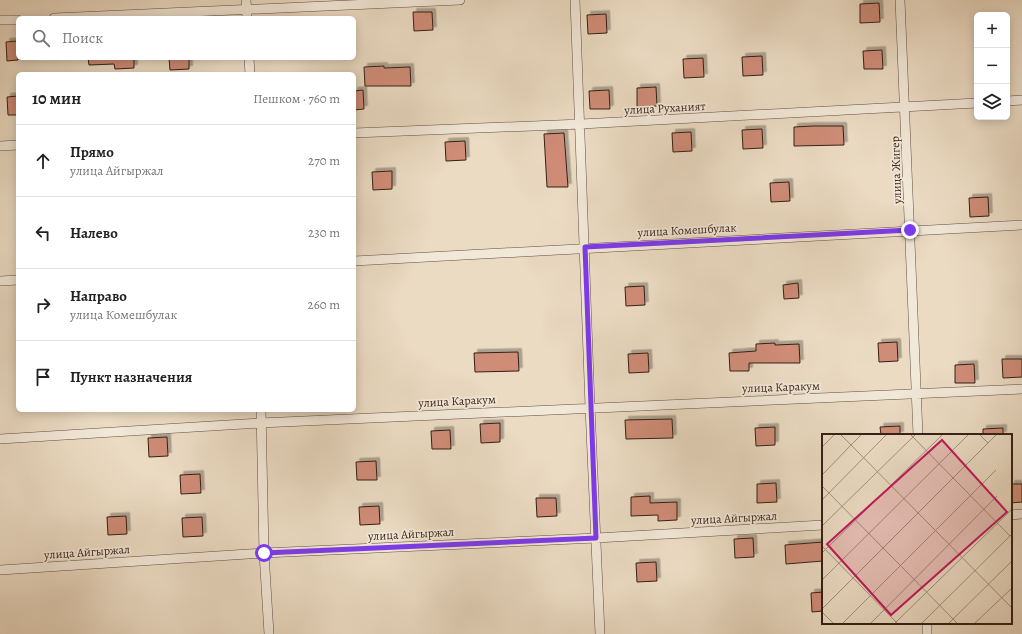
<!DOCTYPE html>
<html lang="ru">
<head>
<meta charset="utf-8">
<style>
  :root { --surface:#fff; --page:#f2f2f2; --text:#222; --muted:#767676; --line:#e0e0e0 }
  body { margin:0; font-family:Alegreya,serif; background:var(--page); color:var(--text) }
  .controls { position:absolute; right:12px; top:12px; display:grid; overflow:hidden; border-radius:6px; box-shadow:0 2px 10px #0003 }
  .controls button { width:36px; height:36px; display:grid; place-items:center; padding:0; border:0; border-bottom:1px solid var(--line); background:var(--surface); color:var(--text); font:20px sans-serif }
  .stop { position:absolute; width:12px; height:12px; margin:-9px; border:3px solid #7c3aed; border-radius:50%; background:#fff }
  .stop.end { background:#7c3aed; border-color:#fff; box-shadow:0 1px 4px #0008 }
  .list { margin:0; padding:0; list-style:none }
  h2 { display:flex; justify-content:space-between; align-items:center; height:52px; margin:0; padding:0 16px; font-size:17px }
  h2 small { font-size:13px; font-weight:400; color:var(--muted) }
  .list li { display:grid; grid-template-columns:26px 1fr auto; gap:12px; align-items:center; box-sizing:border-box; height:72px; padding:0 16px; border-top:1px solid var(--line) }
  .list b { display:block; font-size:15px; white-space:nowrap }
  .list p { margin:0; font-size:13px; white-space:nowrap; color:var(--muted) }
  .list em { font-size:13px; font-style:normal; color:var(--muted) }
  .icon { flex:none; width:22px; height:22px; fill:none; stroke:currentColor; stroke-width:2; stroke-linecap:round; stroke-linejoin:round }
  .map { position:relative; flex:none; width:1022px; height:634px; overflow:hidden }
  .search { position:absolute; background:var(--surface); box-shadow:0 2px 10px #0003; left:16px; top:16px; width:340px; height:44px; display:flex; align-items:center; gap:10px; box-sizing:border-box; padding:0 14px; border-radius:6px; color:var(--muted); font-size:15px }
  .panel { position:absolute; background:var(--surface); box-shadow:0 2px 10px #0003; left:16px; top:72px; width:340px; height:340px; border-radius:6px }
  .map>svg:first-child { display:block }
  .building { fill:#cf8c77; stroke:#351f15; filter:url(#shadow) }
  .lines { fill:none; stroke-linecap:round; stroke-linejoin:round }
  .street-casing { stroke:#624e40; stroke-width:10 }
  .street { stroke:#f2e8d8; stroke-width:9 }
  .route { stroke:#7c3aed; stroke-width:5 }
  .labels { text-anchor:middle; stroke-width:3.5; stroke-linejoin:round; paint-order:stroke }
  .street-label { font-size:12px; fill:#351f15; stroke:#f2e8d8 }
  .inset-road { fill:none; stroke:#a2907d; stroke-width:1 }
  .view { fill:#c2185b; fill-opacity:0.15; stroke:#c2185b; stroke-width:2 }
  .inset-edge { fill:none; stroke:#351f15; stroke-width:2 }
</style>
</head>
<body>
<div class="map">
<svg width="1022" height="634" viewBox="0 0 1022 634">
  <defs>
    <filter id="shadow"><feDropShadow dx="3.5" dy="-3.5" stdDeviation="0" flood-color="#0004"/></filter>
  </defs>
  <rect width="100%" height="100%" fill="#ebdbc3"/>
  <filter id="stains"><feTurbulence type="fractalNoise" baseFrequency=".005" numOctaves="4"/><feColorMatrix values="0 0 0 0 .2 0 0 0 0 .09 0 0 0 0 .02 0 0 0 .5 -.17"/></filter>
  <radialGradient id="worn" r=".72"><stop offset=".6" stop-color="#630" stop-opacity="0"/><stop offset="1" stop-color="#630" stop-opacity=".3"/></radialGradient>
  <path class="building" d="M879,3L880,22L860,23V4Z
    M413,12H432L433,30L414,31Z
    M606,14L607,33L588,34L587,15Z
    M18,41V60L7,61L6,42Z
    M882,50L883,69H864L863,51Z
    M762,56L763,75L743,76L742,57Z
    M88,58H134V68L115,69L114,64L89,65Z
    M169,58H189V69L170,70Z
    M703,58L704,77L684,78L683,59Z
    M384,66V68L410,67L411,86H365L364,67Z
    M656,87L657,106L637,107V88Z
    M363,90L364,109L354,110V91Z
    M609,90L610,109H590L589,91Z
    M18,96V115H8L7,97Z
    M813,126H843L844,145L794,146V127Z
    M762,129L763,148L743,149L742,130Z
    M691,132L692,151L673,152L672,133Z
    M564,133L568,187H547L544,134Z
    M465,141L466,160L446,161L445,142Z
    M392,171V189L373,190L372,172Z
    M789,182L790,201L771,202L770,183Z
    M988,197L989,216L970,217L969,198Z
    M798,283L799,298L784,299L783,285Z
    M644,286L645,305L626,306L625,287Z
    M897,342L898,361L879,362L878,343Z
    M775,343V345L799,344L800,363H749V371H730L729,353L756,351V344Z
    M518,352L519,371L475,372L474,353Z
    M648,353L649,372L629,373L628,354Z
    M1002,359H1022V377L1003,378Z
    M974,364L975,383H955V365Z
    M672,419L673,438L626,439L625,420Z
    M500,423V442L481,443L480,424Z
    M900,426V435H881L880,427Z
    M775,427V445L756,446L755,428Z
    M1003,428V435H983V429Z
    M450,430L451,449H432L431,431Z
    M167,437L168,456L149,457L148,438Z
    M376,461L377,480H357L356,462Z
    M200,474L201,493L181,494L180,475Z
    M776,483L777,502L757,503V484Z
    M1011,484H1022V502L1011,503Z
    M650,496V503L677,502V520L658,521V515L631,516V497Z
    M536,498H556L557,516L537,517Z
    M379,506L380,524L360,525L359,507Z
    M126,516L127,534L108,535L107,517Z
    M202,517L203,536L183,537L182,518Z
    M753,538L754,557L735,558L734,539Z
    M823,542V561L786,564L785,545Z
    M656,562L657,581L637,582L636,563Z
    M823,592V611L812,612L811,593Z"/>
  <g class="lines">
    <g class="street-casing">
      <path id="street" d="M246,0L247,18
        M575,0L590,407L600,634
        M900,0L918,435
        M54,18L460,0
        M0,20H18
        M249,58L250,74
        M1007,101L1022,100
        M354,133L581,124L977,103
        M0,146L18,145
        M354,261L1022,225
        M0,281L18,280
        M261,410L264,553L269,634
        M0,439L260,423L1022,389
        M1011,515L1022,514
        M0,570L264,553L596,538L823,525
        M927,623V634"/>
    </g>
    <use href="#street" class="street"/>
  </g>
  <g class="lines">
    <path class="route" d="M264,553L596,538L585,247L910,230"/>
  </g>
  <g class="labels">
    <g class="street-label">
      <text transform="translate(665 108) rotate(-3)" y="4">улица Руханият</text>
      <text transform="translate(896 170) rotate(-92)" y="4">улица Жигер</text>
      <text transform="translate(687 230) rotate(-3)" y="4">улица Комешбулак</text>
      <text transform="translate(781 387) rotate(-2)" y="4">улица Каракум</text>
      <text transform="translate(457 401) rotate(-3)" y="4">улица Каракум</text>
      <text transform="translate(734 518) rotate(-3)" y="4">улица Айгыржал</text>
      <text transform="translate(411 534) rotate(-3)" y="4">улица Айгыржал</text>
      <text transform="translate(87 552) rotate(-4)" y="4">улица Айгыржал</text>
    </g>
  </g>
  <g transform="translate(822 434)">
    <rect width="190" height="190" fill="#ebdbc3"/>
    <path class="inset-road" d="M18,0L29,11L40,0M88,0L188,102M157,0L166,9M0,13L13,0M0,41L29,11L190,174M0,52L136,190M0,66L65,0M0,92L94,0M0,112L76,190M0,119L121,0M0,146L147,0M0,175L175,0M0,178L12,190M20,190L174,36M48,190L175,62M72,190L190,75M99,190L190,100M126,190L190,127M152,190L190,154"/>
    <path class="view" d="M120,6L185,78L69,181L5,110Z"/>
    <rect width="190" height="190" class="inset-edge"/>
  </g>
  <rect width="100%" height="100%" filter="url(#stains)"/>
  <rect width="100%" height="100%" fill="url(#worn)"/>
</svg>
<div class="controls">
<button>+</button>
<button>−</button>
<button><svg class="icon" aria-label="layers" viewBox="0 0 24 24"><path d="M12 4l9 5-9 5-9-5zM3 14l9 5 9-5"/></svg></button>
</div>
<div class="stop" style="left:264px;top:553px"></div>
<div class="stop end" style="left:910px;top:230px"></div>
<div class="search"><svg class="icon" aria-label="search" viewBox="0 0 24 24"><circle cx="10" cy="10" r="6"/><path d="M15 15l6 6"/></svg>Поиск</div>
<section class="panel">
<h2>10 мин<small>Пешком · 760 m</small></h2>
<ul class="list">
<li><svg class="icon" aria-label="ahead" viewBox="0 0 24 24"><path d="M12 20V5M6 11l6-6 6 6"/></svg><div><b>Прямо</b><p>улица Айгыржал</p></div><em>270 m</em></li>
<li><svg class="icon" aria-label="left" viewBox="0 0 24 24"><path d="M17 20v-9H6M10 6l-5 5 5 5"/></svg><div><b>Налево</b></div><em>230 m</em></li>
<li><svg class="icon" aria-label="right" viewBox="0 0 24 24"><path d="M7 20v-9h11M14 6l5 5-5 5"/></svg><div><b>Направо</b><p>улица Комешбулак</p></div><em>260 m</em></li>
<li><svg class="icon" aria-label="arrive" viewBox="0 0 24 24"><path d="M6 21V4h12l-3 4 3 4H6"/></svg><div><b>Пункт назначения</b></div></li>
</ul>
</section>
</div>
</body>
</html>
